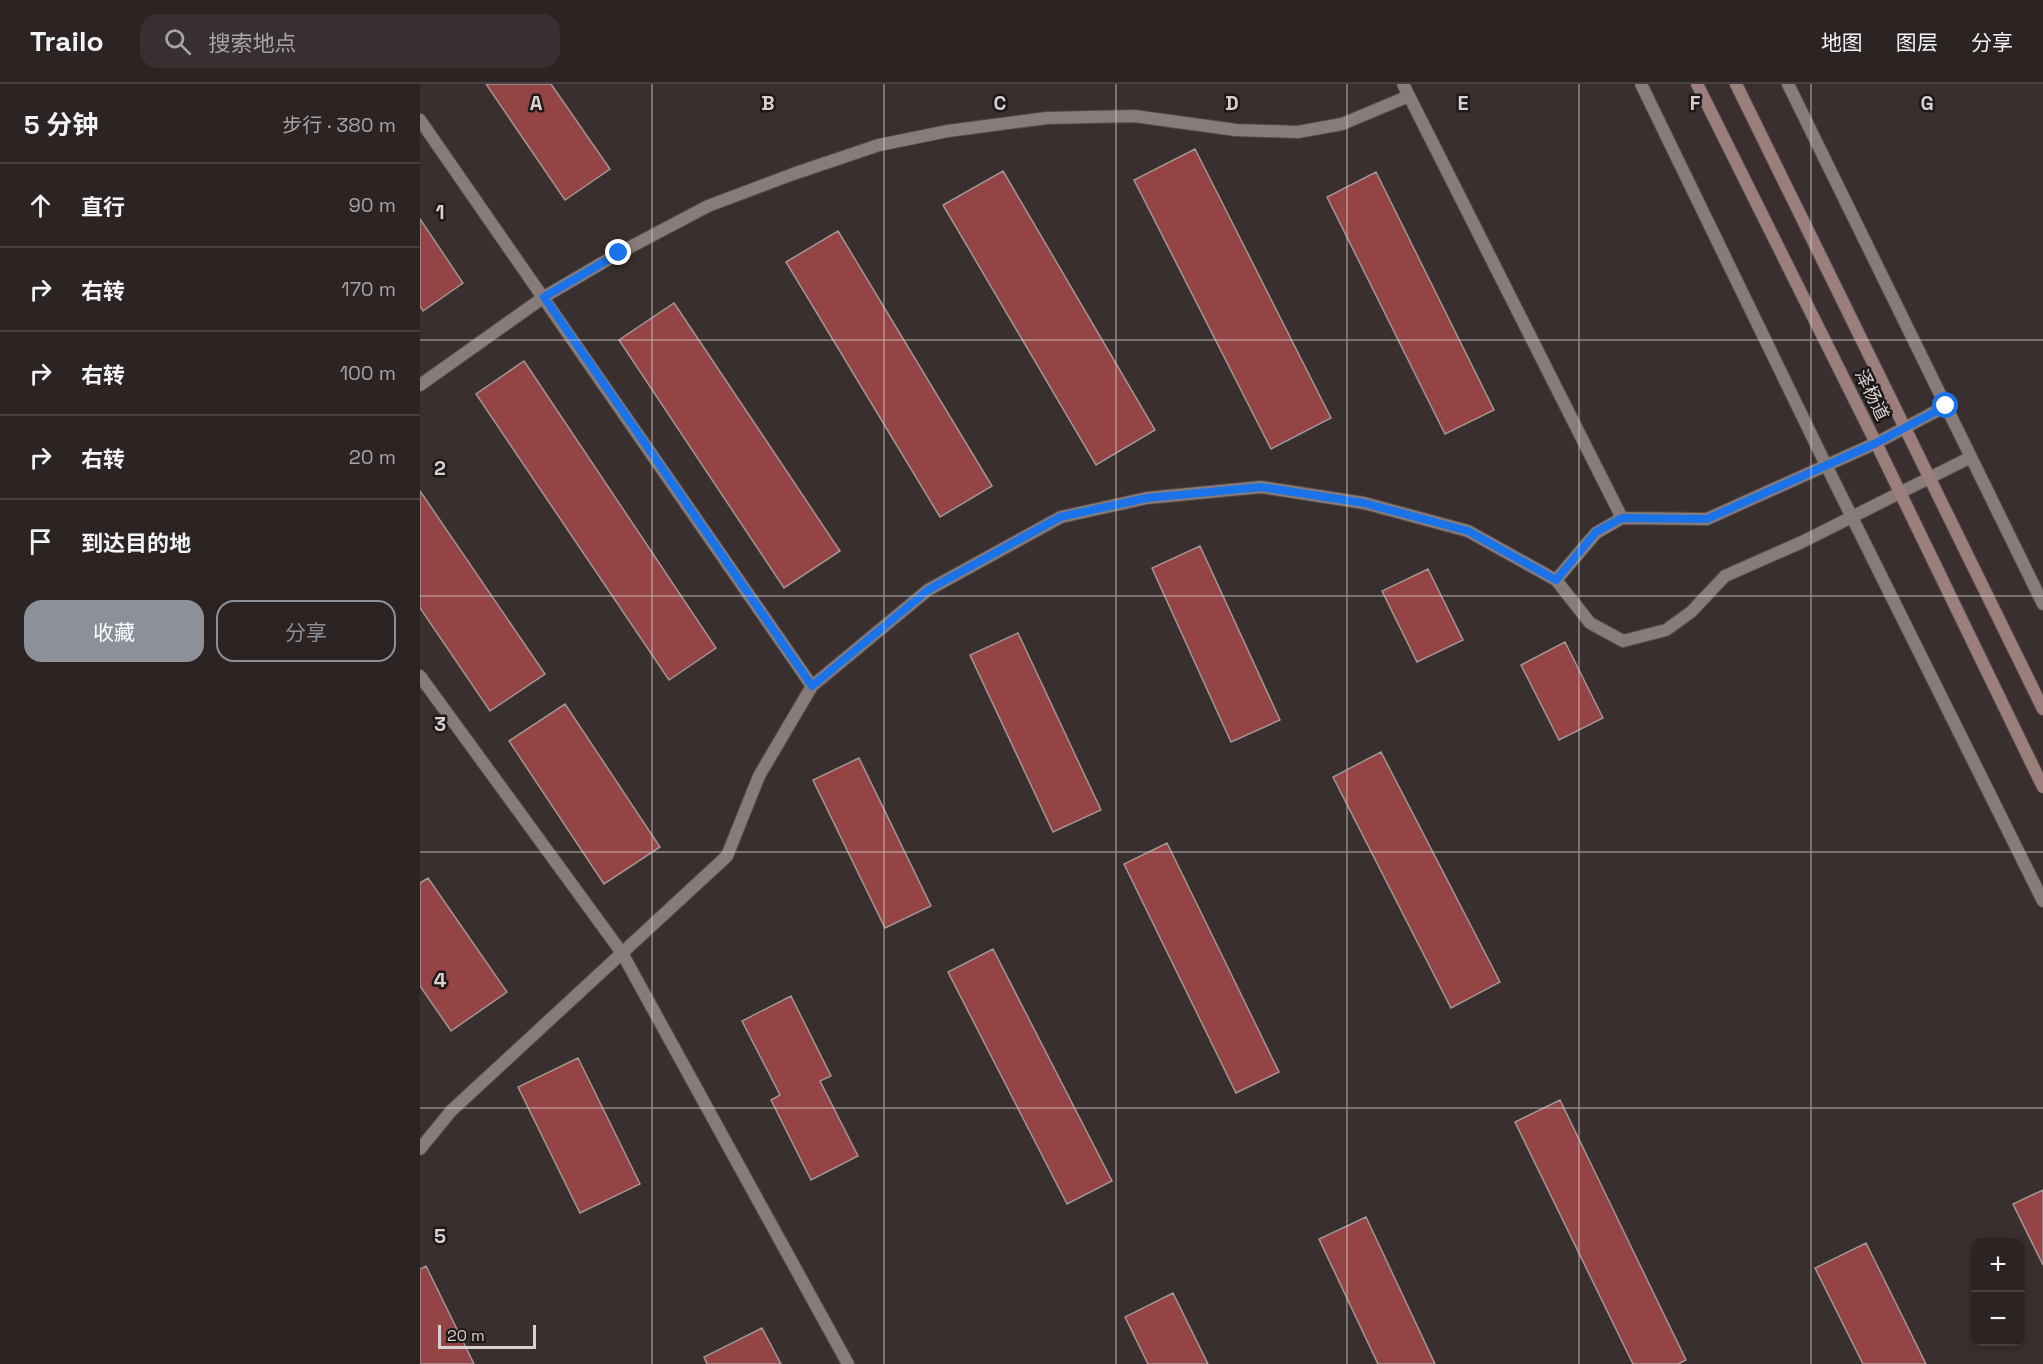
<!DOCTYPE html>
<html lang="zh">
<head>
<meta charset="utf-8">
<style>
  :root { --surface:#2c2323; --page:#382f30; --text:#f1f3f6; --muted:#a6a4a6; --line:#484041; --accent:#8c9099 }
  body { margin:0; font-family:"Space Grotesk","Noto Sans SC",sans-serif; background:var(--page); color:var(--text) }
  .controls { position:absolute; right:18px; bottom:18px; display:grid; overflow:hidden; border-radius:12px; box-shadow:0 3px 9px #0003 }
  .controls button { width:54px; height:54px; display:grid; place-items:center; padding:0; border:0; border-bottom:2px solid var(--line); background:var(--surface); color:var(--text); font:30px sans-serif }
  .scale { position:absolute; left:18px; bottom:15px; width:98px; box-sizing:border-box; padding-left:6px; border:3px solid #d8d1d0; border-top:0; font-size:16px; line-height:21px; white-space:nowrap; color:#d8d1d0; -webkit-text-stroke:4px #1d1918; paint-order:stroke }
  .stop { position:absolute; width:18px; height:18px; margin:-14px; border:4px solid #1a73e8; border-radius:50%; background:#fff }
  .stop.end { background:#1a73e8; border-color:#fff; box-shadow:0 2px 6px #0008 }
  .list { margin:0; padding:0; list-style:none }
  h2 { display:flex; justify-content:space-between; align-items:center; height:78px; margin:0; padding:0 24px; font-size:26px }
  h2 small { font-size:20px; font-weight:400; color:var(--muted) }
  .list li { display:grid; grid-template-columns:39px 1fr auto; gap:18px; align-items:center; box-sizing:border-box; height:84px; padding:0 24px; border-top:2px solid var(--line) }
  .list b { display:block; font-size:22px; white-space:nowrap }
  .list em { font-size:20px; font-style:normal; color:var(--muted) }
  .actions { display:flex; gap:12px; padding:18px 24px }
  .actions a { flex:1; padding:14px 0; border:2px solid var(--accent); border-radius:18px; text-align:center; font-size:21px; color:var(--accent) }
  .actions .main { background:var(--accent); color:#fff }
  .icon { flex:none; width:33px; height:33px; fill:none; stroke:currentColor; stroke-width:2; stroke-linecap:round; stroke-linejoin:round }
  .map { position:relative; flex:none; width:1623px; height:1280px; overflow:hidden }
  header { display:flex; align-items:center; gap:36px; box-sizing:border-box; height:84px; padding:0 30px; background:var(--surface); border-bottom:2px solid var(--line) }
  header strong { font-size:28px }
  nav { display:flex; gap:33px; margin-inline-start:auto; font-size:21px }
  .search { width:420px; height:54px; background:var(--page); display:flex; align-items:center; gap:15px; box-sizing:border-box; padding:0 21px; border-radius:18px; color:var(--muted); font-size:22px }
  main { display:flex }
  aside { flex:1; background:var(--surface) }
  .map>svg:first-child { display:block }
  .building { fill:#944445; stroke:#a39695; stroke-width:1.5 }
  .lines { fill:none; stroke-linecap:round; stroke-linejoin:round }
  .street-casing { stroke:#544b4b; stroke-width:14 }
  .secondary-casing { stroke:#544b4b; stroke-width:14 }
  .street { stroke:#887c7b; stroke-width:12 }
  .secondary { stroke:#9c7e7d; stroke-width:12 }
  .route { stroke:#1a73e8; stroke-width:8 }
  .grid { fill:none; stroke:#d8d1d0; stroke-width:1.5; stroke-opacity:0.55 }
  .labels { text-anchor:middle; stroke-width:5; stroke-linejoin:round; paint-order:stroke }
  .street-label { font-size:18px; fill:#d8d1d0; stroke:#1d1918 }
  .grid-label { font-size:20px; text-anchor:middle; font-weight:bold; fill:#d8d1d0; stroke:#1d1918; stroke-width:5; stroke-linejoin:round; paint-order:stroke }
</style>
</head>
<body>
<header>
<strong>Trailo</strong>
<div class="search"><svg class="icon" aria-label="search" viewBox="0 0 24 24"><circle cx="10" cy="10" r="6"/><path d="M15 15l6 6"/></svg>搜索地点</div>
<nav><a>地图</a><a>图层</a><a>分享</a></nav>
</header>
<main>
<aside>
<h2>5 分钟<small>步行 · 380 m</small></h2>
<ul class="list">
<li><svg class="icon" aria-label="ahead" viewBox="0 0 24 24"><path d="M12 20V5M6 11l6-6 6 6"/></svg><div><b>直行</b></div><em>90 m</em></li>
<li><svg class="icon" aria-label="right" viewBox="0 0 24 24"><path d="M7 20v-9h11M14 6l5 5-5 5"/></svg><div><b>右转</b></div><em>170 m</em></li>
<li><svg class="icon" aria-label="right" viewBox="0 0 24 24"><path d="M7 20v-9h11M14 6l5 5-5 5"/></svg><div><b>右转</b></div><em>100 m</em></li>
<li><svg class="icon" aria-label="right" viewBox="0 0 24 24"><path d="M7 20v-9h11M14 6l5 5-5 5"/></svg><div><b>右转</b></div><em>20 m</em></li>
<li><svg class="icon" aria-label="arrive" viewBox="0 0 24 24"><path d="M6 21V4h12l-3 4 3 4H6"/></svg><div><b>到达目的地</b></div></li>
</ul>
<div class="actions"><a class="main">收藏</a><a>分享</a></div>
</aside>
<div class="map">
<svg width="1623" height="1280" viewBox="0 0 1623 1280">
  <rect width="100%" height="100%" fill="#3a2f2f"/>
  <path class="building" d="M66,0H131L190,85L145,116Z
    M775,65L911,334L851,365L714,96Z
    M583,87L735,346L676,381L523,121Z
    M956,88L1074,326L1025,350L907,113Z
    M0,135L43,199L3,227L0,222Z
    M418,147L572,402L520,433L366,178Z
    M254,219L420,467L364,504L199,256Z
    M104,277L296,564L249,596L56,310Z
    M0,407L125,590L70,627L0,524Z
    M780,462L860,636L811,658L732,484Z
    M1008,485L1043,556L997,578L962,507Z
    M598,549L681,726L633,748L550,571Z
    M1145,558L1183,634L1139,656L1101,581Z
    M145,620L240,763L184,800L89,657Z
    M961,668L1080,898L1031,924L913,693Z
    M439,674L511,822L465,844L393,696Z
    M747,759L859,988L816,1009L704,780Z
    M8,794L87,908L31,947L0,902V799Z
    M573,865L692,1097L647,1120L528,888Z
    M371,912L411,992L400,997L438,1072L391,1096L351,1016L360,1011L322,937Z
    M158,974L220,1100L160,1129L98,1003Z
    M1140,1016L1266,1276L1258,1280H1213L1095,1038Z
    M1623,1106V1181L1593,1120Z
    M946,1133L1015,1280H958L899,1155Z
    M1446,1159L1506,1280H1443L1395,1184Z
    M6,1182L54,1280H0V1185Z
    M753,1209L788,1280H728L705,1233Z
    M342,1244L361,1280H287L284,1273Z"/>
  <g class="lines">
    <g class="street-casing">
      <path id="street" d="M983,0L1202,434
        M1221,0L1406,381L1623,817
        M1368,0L1623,520
        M0,36L392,602
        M0,301L124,213L199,169L288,122L373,90L459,61L528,47L627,34L714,32L816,46L878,48L922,40L989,12
        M1526,322L1456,359L1287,435L1202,434L1176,449L1136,496L1170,539L1203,557L1246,546L1271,528L1305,492L1382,458L1551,373
        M0,592L202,869L428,1280
        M0,1065L31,1027L307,772L339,692L392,602L508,506L641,433L727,414L841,403L944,419L1048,447L1136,496"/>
    </g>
    <g class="secondary-casing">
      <path id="secondary" d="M1277,0L1456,359L1623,703
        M1316,0L1623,625"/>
    </g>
    <use href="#street" class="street"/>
    <use href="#secondary" class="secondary"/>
  </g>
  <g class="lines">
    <path class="route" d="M199,169L124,213L392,602L508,506L640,433L727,414L841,403L944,419L1048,447L1136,496L1176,448L1202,434L1287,435L1456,359L1526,322"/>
  </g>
  <path class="grid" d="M232,0V1280M464,0V1280M696,0V1280M927,0V1280M1159,0V1280M1391,0V1280M0,256H1623M0,512H1623M0,768H1623M0,1024H1623"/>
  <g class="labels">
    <g class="street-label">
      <text transform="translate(1452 311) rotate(64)" y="6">泽杨道</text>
    </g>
  </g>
  <g class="grid-label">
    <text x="116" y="26">A</text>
    <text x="348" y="26">B</text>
    <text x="580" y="26">C</text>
    <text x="812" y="26">D</text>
    <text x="1043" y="26">E</text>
    <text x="1275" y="26">F</text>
    <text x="1507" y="26">G</text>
    <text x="20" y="135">1</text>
    <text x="20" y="391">2</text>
    <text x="20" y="647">3</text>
    <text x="20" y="903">4</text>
    <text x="20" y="1159">5</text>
  </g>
</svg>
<div class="controls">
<button>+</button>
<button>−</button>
</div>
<div class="scale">20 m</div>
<div class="stop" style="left:1526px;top:322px"></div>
<div class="stop end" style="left:199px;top:169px"></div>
</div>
</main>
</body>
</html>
